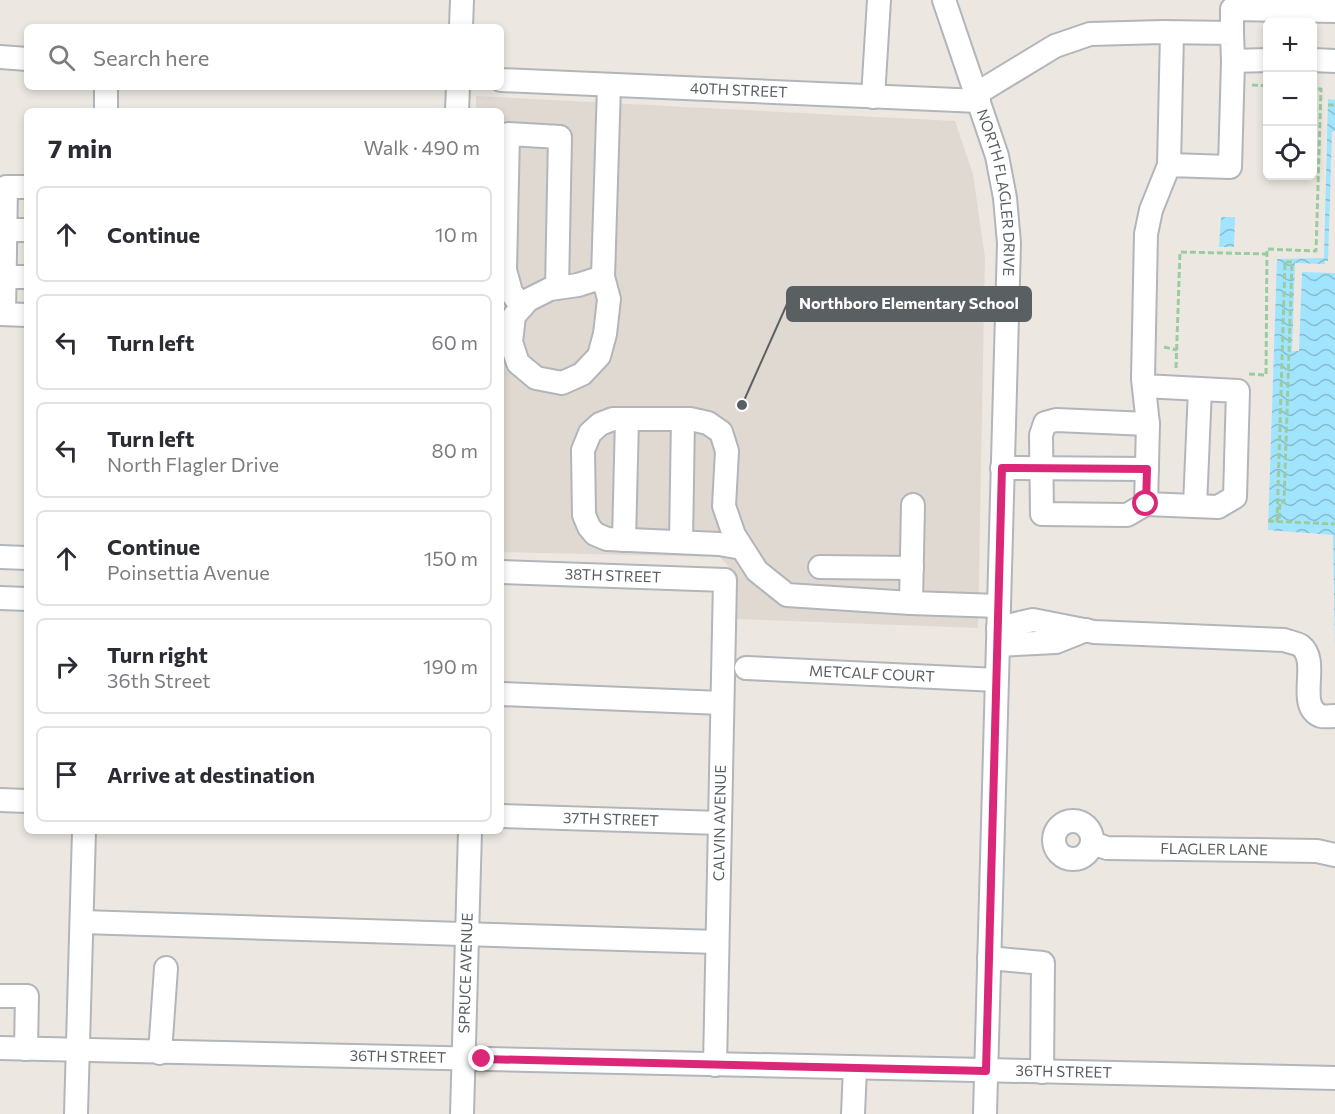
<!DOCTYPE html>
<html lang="en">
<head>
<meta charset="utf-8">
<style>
  :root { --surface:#fff; --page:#f2f2f3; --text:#2b2b33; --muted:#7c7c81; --line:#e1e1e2 }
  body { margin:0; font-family:Commissioner,sans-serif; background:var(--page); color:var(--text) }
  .controls { position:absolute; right:18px; top:18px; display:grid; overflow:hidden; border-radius:9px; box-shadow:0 3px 9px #0003 }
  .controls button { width:54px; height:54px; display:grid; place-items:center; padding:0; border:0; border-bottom:2px solid var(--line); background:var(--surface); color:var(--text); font:30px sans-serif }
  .stop { position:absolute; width:18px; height:18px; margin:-14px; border:4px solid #db2777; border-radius:50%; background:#fff }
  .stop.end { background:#db2777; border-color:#fff; box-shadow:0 2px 6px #0008 }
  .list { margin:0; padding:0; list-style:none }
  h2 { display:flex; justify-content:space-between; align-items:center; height:78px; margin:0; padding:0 24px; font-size:26px }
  h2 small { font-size:20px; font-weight:400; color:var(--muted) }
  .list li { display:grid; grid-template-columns:39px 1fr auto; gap:18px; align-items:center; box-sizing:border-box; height:96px; margin:0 12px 12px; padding:0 12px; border:2px solid var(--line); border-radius:9px }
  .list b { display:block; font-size:22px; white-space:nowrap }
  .list p { margin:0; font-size:20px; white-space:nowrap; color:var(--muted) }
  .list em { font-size:20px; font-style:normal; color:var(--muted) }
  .icon { flex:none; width:33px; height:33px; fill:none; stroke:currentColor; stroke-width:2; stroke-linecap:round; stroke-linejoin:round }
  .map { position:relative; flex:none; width:1335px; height:1114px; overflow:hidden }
  .search { position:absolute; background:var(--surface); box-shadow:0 3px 9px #0003; left:24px; top:24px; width:480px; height:66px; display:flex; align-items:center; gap:15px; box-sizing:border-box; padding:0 21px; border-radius:9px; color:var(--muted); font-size:22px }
  .panel { position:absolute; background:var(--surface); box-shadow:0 3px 9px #0003; left:24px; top:108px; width:480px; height:726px; border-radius:9px }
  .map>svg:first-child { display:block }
  .education { fill:#dfd9d2 }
  .water { fill:url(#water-waves) }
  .pier { fill:#ece8e1 }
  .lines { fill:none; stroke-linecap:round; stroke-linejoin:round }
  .minor-casing { stroke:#b2b5b9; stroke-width:26 }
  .path { stroke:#9bcca1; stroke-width:3; stroke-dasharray:6 3; stroke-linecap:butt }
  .minor { stroke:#fff; stroke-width:22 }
  .route { stroke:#db2777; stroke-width:8 }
  .labels { text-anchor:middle; stroke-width:6; stroke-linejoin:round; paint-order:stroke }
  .street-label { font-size:15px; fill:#5a5f62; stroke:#fff }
  .leader { fill:none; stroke:#5a5f62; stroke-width:2 }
  .callout-dot { fill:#5a5f62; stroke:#fff; stroke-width:2 }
  .callout { fill:#5a5f62; stroke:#5a5f62; stroke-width:2 }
  .callout-label { font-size:16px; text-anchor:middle; font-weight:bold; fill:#fff }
</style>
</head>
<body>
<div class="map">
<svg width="1335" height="1114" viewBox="0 0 1335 1114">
  <defs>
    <pattern id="water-waves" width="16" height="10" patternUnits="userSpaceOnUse" patternTransform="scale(1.5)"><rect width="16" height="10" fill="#a1e4fd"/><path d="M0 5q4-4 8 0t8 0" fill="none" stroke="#86bcd0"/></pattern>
  </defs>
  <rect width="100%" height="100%" fill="#ece8e1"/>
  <path class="education" d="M476,96L955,121L973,174L985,258L978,628L735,619V574L720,557L501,552V111H476Z"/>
  <path class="water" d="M1328,99L1335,100V649L1333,535L1268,530L1277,259L1324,258Z
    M1221,217H1235L1234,247H1219Z"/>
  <path class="pier" d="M1335,120V273L1302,272L1299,351H1292L1295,263L1325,264V261H1328L1332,132L1335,131Z"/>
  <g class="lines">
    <g class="minor-casing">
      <g id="minor">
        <path id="s1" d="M944,0L997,156L1005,198L1009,243L985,1114"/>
        <path d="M461,27L462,0"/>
        <path d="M1232,33V9L1335,11"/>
        <path d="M0,57L27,59"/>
        <path d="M1312,60L1335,61"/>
        <path d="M1233,61L1268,60"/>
        <path id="s2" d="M501,80L979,101"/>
        <path d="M976,94L1055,46L1090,34L1162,32L1232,33L1233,61L1230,167L1169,165L1151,210L1146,234L1143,379L1148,424L1146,504L1218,507L1235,497L1238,391L1144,386"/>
        <path d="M873,97L879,0"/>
        <path d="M106,111V87"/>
        <path d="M457,111L458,87"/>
        <path d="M1169,165L1172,33"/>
        <path d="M5,230H27"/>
        <path d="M5,277H27"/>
        <path d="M603,277L578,285L550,289L528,300L514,316L511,342L518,363L536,378L562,383L582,374L599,356L605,334L609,299L603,277L609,85"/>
        <path d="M522,307L511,292L505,270L508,134L560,137L557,288"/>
        <path d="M0,314L27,315"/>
        <path d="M4,314L6,187H27"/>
        <path d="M1002,468L1147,469"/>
        <path d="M1146,504L1127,515L1042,514L1041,435L1045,423L1056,420L1148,424"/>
        <path d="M913,505L911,603L999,606"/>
        <path d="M1195,506L1200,389"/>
        <path d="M624,540L627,419"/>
        <path d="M681,542L683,419"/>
        <path d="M742,548L719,544L607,539L595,534L589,527L584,515L583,450L590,433L600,424L613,419H690L708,423L721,432L727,451L724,506L734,535L757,571L787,595L911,603"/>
        <path d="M0,557L27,558"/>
        <path d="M820,567L912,568"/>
        <path id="s3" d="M501,572L725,580L715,1065"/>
        <path d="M0,598L27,599"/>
        <path d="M998,628L1033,620L1094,632L1284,640C1289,642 1297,643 1301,646C1321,662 1295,706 1321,716C1324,717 1331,716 1335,716"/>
        <path d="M998,645L1056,642L1086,630"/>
        <path id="s4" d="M746,668L997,680"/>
        <path d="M501,694L722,703"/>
        <path d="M0,800L27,801"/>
        <path id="s5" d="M501,816L720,823"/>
        <circle cx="1073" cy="840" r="19"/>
        <path id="s6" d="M1092,843L1107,848L1317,851L1335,855"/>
        <path d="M82,922L717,942"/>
        <path d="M989,958L1043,963L1042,1072"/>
        <path d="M0,996H27L26,1049"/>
        <path id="s7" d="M0,1048L1335,1078"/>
        <path d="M160,1053L166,968"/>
        <path d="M76,1114L84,831"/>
        <path id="s8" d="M462,1114L470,831"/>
        <path d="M853,1114L855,1068"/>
      </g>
    </g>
    <path class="path" d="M1252,85L1268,86
      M1328,105H1335
      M1164,347L1177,350
      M1176,368L1180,252L1267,254
      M1249,374L1266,375L1267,249L1316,251L1321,89L1312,88
      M1268,521L1335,524
      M1277,522L1285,262H1292L1284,502H1280L1279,522"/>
    <use href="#minor" class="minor"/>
  </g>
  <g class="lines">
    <path class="route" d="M482,1059L986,1071L1002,468L1147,469L1146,504"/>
  </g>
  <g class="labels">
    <g class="street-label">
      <text dy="5" stroke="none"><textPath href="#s2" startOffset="238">40TH STREET</textPath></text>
      <text dy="5" stroke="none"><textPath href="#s1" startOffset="201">NORTH FLAGLER DRIVE</textPath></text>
      <text dy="5" stroke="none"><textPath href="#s3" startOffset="112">38TH STREET</textPath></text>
      <text dy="5" stroke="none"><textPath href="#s4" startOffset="126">METCALF COURT</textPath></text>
      <text dy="5" stroke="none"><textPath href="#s5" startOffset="110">37TH STREET</textPath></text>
      <text transform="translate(720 823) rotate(-89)" y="5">CALVIN AVENUE</text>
      <text dy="5" stroke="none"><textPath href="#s6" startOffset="123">FLAGLER LANE</textPath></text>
      <text dy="5" stroke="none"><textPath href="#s8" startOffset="141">SPRUCE AVENUE</textPath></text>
      <text dy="5" stroke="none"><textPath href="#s7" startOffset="398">36TH STREET</textPath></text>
      <text dy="5" stroke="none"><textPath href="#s7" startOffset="1064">36TH STREET</textPath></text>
    </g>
  </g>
  <path class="leader" d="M742 405L787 304"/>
  <circle class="callout-dot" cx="742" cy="405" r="6"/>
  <rect class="callout" x="787" y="287" width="244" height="34" rx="6"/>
  <g class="callout-label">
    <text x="909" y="309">Northboro Elementary School</text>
  </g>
</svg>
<div class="controls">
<button>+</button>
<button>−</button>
<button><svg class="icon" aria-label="locate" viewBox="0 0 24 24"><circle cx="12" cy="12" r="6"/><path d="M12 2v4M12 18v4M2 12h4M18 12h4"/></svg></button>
</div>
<div class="stop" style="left:1146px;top:504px"></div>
<div class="stop end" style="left:482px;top:1059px"></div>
<div class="search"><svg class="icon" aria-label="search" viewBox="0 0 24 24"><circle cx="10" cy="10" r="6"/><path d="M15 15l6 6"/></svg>Search here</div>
<section class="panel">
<h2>7 min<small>Walk · 490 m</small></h2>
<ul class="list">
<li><svg class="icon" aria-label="ahead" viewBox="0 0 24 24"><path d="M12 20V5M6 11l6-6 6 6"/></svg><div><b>Continue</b></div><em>10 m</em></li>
<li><svg class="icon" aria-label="left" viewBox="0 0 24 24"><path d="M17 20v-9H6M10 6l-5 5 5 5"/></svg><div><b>Turn left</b></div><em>60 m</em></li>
<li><svg class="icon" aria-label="left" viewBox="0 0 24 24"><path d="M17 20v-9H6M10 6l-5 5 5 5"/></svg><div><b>Turn left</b><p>North Flagler Drive</p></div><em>80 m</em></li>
<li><svg class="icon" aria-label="ahead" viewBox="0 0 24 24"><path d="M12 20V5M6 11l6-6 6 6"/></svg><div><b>Continue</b><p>Poinsettia Avenue</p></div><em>150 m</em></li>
<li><svg class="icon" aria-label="right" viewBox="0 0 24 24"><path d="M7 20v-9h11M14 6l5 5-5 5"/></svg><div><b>Turn right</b><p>36th Street</p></div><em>190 m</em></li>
<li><svg class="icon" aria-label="arrive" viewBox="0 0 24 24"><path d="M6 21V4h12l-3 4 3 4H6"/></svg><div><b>Arrive at destination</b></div></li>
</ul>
</section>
</div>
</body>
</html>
